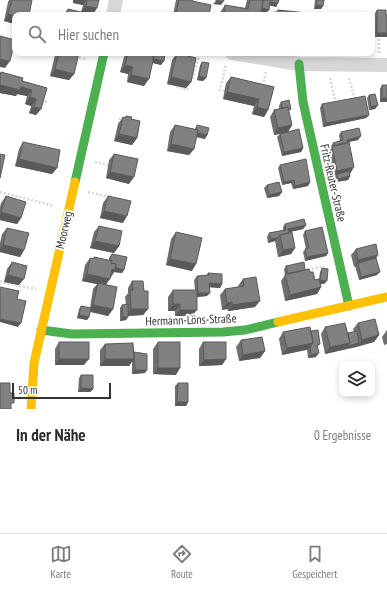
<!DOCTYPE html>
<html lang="de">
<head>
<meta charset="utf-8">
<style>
  :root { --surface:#fff; --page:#f2f2f3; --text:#2b2b33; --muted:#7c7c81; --line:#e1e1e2; --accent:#7a7a7a }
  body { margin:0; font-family:"PT Sans Narrow",sans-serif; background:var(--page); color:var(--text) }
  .controls { position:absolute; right:12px; bottom:12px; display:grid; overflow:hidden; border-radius:8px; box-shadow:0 2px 6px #0003 }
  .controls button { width:36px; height:36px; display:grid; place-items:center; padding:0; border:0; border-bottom:1px solid var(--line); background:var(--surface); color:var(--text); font:20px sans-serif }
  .scale { position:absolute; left:12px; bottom:10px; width:99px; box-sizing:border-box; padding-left:4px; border:2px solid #333; border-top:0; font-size:11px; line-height:14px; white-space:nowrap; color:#333; -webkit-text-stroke:3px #fff; paint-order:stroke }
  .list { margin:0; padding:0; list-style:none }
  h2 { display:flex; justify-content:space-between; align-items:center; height:52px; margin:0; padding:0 16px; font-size:17px }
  h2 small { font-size:13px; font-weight:400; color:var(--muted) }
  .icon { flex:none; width:22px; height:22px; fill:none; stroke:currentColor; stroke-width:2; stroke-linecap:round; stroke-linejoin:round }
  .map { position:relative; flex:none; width:387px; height:409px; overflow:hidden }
  .search { position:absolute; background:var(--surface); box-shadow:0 2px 6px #0003; left:12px; right:12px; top:12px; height:44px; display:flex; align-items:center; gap:10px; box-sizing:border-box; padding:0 14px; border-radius:8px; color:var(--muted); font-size:15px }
  .sheet { height:124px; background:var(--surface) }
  nav { display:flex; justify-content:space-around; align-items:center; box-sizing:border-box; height:56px; border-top:1px solid var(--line); background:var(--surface); font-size:11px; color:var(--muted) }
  nav a { display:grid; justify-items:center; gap:2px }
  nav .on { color:var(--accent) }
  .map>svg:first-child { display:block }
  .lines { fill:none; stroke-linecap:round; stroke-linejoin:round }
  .path { stroke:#d6d6d6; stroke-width:2.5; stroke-dasharray:2 2; stroke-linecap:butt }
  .street { stroke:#d7d7d7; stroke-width:14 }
  .fast { stroke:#4caf50; stroke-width:9 }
  .slow { stroke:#ffc107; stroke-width:9 }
  .wall { fill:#6f6f6f }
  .shaded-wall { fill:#5a5a5a }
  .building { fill:#818181; stroke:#5a5a5a }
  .labels { text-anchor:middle; stroke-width:4; stroke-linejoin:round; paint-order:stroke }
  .street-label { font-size:12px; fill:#333; stroke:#fff }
</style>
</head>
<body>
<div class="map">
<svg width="387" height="409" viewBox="0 0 387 409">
  <rect width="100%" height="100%" fill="#fff"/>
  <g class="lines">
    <path class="path" d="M274,15V11L280,12
      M379,53V34
      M75,57L86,59
      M330,78L336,104
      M349,78L355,100
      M176,86L187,90L193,77L200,53
      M263,86L266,71
      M225,91L220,90L226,64
      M41,101L49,102
      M120,118L119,123H121
      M95,162L108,165
      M0,192L54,206
      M88,192L110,197
      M308,270L324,266
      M0,281L4,283L36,289"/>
    <path class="street" d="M113,15L116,0
      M232,53L299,64L387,65"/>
    <path class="fast" d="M299,64L303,102L349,306
      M75,182L104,53
      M41,330L72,334L223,332L245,330L278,322"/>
    <path class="slow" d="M278,322L387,297
      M31,409L34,363L75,182"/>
  </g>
  <path class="wall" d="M9,0H32L15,15V24L4,21L8,2Z
    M73,0H99L93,15H63L68,9L81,12L83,5L73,3Z
    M176,0H193L192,1L209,15H173Z
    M247,0H279L278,3L276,7L270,5L266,13L261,12V15H220L221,11L225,5L245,8Z
    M315,0H324L323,6L321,9H314Z
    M278,10L316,15H275V13Z
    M377,10L386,15L387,37H375V13Z
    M57,53H59L74,74L69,80L50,76L55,55Z
    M126,53H140L151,55V53H165L161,65L153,63L144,86L127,82L128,74L120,72L124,57Z
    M177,53L191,82L186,88L167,84L172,60Z
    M202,62L203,81L197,80L200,65Z
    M1,72L22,81L47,88L41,109L36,115L29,113L31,106L25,104L27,96L17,94L16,96L0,93V73Z
    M231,77L274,87L268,110L264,117L252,114L254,106L223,99L226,83Z
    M382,85L387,102H380V89Z
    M369,95L378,105L375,109L369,110L367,98Z
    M281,102L289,112L292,125L288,132L303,148L301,152L282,156L277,137L280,134L285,133L274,135L270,117L274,110L279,109V106Z
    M322,104L369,115L366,118L323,127L320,108Z
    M126,116L131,119L137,138L132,145L114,141L118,124L123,117L125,118Z
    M175,125L195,129L197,125L207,135L205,139L196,137L194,149L189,155L167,151L170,132Z
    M341,132L358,140L347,142L350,176L348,180L336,182L334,177H332L327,153L333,143L340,141L339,135Z
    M23,142L57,168L52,174L15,166L19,149Z
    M114,154L129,184L106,178L109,160Z
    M280,165L310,182L308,186L293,189L291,183L282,185L278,168Z
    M267,185L282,192L279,196L267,198L264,188Z
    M6,196L21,218L17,224L0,220V207L1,203Z
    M108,196L123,223L100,218L103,203Z
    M285,224L306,225L303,229L289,232L295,248L291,254L278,257L275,241L268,243L267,237L269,233L283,230V227Z
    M99,226L119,246L114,253L90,248L94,232Z
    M7,228L24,250L20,257L0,252V243L2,234Z
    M305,231L328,253L326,256L305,261L303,252L306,249L303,235Z
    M176,232L192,271L166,265L171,239Z
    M356,249L376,258L377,275L359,280L355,266L354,267L351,255Z
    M112,254L124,270L122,273L114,272L106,284L113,309L108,316L90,312L89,317L87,320L77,318L79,309L81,306L90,308L93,289L97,284L82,281L85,265L90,258L93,259L94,257L109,260V258Z
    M12,262L19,285L4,282L7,269Z
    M286,266L305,270L310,272L315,280L319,279L320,272L322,268L324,284H321V287L317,294L285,301L281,281L285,275L284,269Z
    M208,273L222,284L220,288L209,287L207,296L197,297L192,316H175V311H168V297L173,290H195L194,280L197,276L207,275Z
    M243,279L255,307L228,311L227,309L222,310L220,295L225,289L238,287V286Z
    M132,281L144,291L148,309L143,315L128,316L126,320L120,321V308L122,305H126L125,297L128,293V288Z
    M358,323L379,335L374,342L357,347L325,354L321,334L325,327L348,333L354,332L353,329Z
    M387,330V344L384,345L382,337Z
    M311,331L320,344L317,347L316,357L308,358L307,350L282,355L279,339L283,332Z
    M241,340L265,351L260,358L239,361L236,347Z
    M59,342L84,365H55V349Z
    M158,342L176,375L153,374V349Z
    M203,342L226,359L222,365L199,366V349Z
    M105,344L134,353V352L145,373L132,374V361L129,366H100V350Z
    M81,375L93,389L90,392H78L79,378Z
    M178,383L188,402L186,406H175V386Z"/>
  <path class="shaded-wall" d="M74,0H86L83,5L73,3Z
    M216,1L223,2L221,5L213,4Z
    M270,2L278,3L276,7L268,5Z
    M316,5L323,6L321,9H314Z
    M86,6L97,8L93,15L81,12Z
    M260,8L269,10L266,13L258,12Z
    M176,13L186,15H175Z
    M8,14L15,16V24L4,21Z
    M377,33H387V37H375Z
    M0,59L10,61L5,68L0,67Z
    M152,59L164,61L161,65L149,62Z
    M125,65L133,67L128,74L120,72Z
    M55,69L74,74L69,80L50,76Z
    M131,75L149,79L144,86L127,82Z
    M199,76L206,78L203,81L197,80Z
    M171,77L191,82L186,88L167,84Z
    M0,85L21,87L32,90L27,96L17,94L16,96L0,93Z
    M227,92L259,99L254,106L223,99Z
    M30,97L36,99L31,106L25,104Z
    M382,98H387V102H380Z
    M378,105L375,109L369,110L371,107Z
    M34,107L41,109L36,115L29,113Z
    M257,107L268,110L264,117L252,114Z
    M369,115L366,118L323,127L326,123Z
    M292,125L288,132L274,135L278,128Z
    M195,133L207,135L205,139L193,136Z
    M119,134L137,138L132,145L114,141Z
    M361,136L358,140L344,143L347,140Z
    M171,144L194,149L189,155L167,151Z
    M303,148L301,152L282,156L284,152Z
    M19,159L57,168L52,174L15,166Z
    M354,167L350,174H337L334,177H332L337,171Z
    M110,172L134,177L129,184L106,178Z
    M350,176L348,180L336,182L338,179Z
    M294,180L291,183L282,185L284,182Z
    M310,182L308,186L293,189L295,186Z
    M282,192L279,196L267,198L269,195Z
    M104,211L127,216L123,223L100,218Z
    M1,212L21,218L17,224L0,220V214Z
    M306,225L303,229L286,233L288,229Z
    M277,238L275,241L268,243L271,239Z
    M95,241L119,246L114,253L90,248Z
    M3,245L24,250L20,257L0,252V248Z
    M295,248L291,254L278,257L283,250Z
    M328,253L326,256L305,261L307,257Z
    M378,255L374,262L358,263L354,267L358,260Z
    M170,259L196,264L192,271L166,265Z
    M109,267L124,270L122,273L114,272L111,277Z
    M380,272L377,275L359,280L361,277Z
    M87,274L110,279L105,286L98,283L97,284L82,281Z
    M8,275L24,279L19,285L4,282Z
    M320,280L327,281L324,284H318Z
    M209,283L222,284L220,288L207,287Z
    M321,287L317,294L285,301L290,295Z
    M198,293H210L207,296L195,297Z
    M260,301L255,307L228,311L232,305Z
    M232,302L227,309L222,310L227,303Z
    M173,304H180L175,311H168Z
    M93,305L113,309L108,316L89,311Z
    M131,309H148L143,315L126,316Z
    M180,310H197L192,316H175Z
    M79,315L89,317L87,320L77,318Z
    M123,317H128L126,320L120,321Z
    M0,319L21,323L18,327L0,322Z
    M379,335L374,342L345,349L348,346L359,343L362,340Z
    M313,343L308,349L282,355L287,348Z
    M350,343L345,349L325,354L330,347Z
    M265,351L260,358L239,361L243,355Z
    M319,353L316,357L308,358L311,355Z
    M59,359H89L84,365H55Z
    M105,359H134L129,366H100Z
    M226,359L222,365L199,366L204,360Z
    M158,368H180L176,375L153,374Z
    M135,370H147L145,373L132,374Z
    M81,388L93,389L90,392H78Z
    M177,402H188L186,406H175Z"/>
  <path class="building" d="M12,0H32L29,15H15V16L8,14Z
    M87,0H99L97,8L86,6Z
    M179,0H193L192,1L211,5L209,15H186L176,13Z
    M216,0H224L223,2L216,1Z
    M250,0H263L261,15H224L225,5L248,9Z
    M263,0H279L278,3L270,2L269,10L262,8Z
    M317,0H324L323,6L316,5Z
    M68,9L93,15H66Z
    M278,10L317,14L316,15H277Z
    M377,10H386V15H387V33H377Z
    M0,36L15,40L10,61L0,59Z
    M59,53H79L74,74L55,69Z
    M128,53H140L154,56L149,79L131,75L133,67L125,65Z
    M153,53H165L164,61L153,59L154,56H152Z
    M177,53L196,58L191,82L171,77Z
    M202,62L209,63L206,78L199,76Z
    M1,72L23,78L22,81L47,88L41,109L34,107L36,99L30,97L32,90L21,87L20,90L0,85V75Z
    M231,77L274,87L268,110L257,107L259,99L227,92Z
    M382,85H387V98H382Z
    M375,94L378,105L371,107L369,95Z
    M365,96L369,115L326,123L322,104Z
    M289,100L291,109L289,110L288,107L282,108L281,102Z
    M288,107L292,125L278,128L274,110Z
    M126,116L132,117L131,119L140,121L137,138L119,134L123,117L126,118Z
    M175,125L198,130L194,149L171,144Z
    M197,125L209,128L207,135L197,133L198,130L196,129Z
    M359,128L361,136L347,140L348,143L334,146L333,143L343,140L341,132Z
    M299,129L303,148L284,152L280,134Z
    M23,142L60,150L57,168L19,159Z
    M349,142L354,167L337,171L332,146Z
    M0,154L5,155L0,178Z
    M114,154L138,159L134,177L110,172Z
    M306,159L310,182L295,186L294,180L284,182L280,165Z
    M349,171L350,176L338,179L337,174Z
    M279,182L282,192L269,195L267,185Z
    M6,196L26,202L21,218L1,212Z
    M108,196L131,201L127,216L104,211Z
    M304,219L306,225L288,229L289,233L280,235L277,238L271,239L269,233L286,230L285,224Z
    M99,226L122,231L119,246L95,241Z
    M322,227L328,253L307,257L305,249L309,248L305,231Z
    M7,228L29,233L24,250L3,245Z
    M176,232L202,238L196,264L170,259Z
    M292,232L295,248L283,250L280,235Z
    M376,244L378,255L358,260L356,249Z
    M112,254L127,257L124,270L116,268V264L111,263L112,261L110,260Z
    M94,257L112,261L111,263L116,264L115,270L112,269L110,279L87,274L90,258L94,259Z
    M376,258L380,272L361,277L358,263Z
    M12,262L27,266L24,279L8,275Z
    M304,262L305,270L288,274L286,266Z
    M322,268L328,269L327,281L320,280Z
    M309,269L310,272H313L315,280L319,279L321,287L290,295L285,274Z
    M208,273L222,274V284L209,283L210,293H198L197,276L209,275Z
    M256,277L260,301L232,305V302L227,303L225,289L244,286L243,279Z
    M132,281H143L144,291H148V309H131L130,290H133Z
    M98,283L117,287L113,309L93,305Z
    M0,287L19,291L17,299L26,301L21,323L0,319Z
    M173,290H197V310H180V304H173Z
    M128,304V317H123L122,305Z
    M81,306L91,308L89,317L79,315Z
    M375,319L379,335L362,340L358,323Z
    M345,323L350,343L330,347L325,327Z
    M310,327L313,343L287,348L283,332Z
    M318,330L320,344L317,345L319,353L311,355L310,347L313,343L311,331Z
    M357,331L359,343L348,346L350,343L348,333Z
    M262,337L265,351L243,355L241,340Z
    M59,342H89V359H59Z
    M158,342H180V368H158Z
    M203,342H226V359L204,360Z
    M133,343L134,359H105V344Z
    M134,352L147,354V370H135Z
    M81,375H93V389L81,388Z
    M0,383H10V393H14V403H11V409H0Z
    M178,383H188V402H177Z"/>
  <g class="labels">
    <g class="street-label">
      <text transform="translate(333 183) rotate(77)" y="4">Fritz-Reuter-Straße</text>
      <text transform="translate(64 230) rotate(-77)" y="4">Moorweg</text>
      <text transform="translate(191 320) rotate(-2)" y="4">Hermann-Löns-Straße</text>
    </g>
  </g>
</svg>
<div class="controls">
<button><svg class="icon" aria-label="layers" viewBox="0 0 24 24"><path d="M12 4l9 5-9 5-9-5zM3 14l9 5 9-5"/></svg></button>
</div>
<div class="scale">50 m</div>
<div class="search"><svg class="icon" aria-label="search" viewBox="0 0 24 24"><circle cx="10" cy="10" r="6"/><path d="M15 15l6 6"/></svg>Hier suchen</div>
</div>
<section class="sheet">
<h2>In der Nähe<small>0 Ergebnisse</small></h2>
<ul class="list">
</ul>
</section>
<nav>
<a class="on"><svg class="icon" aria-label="map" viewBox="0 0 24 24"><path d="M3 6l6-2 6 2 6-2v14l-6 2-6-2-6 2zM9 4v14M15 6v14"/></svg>Karte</a>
<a><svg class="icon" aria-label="directions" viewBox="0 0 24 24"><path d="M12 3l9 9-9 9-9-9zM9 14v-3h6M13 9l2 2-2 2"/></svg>Route</a>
<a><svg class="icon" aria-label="saved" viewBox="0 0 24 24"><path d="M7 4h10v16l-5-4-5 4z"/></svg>Gespeichert</a>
</nav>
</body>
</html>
